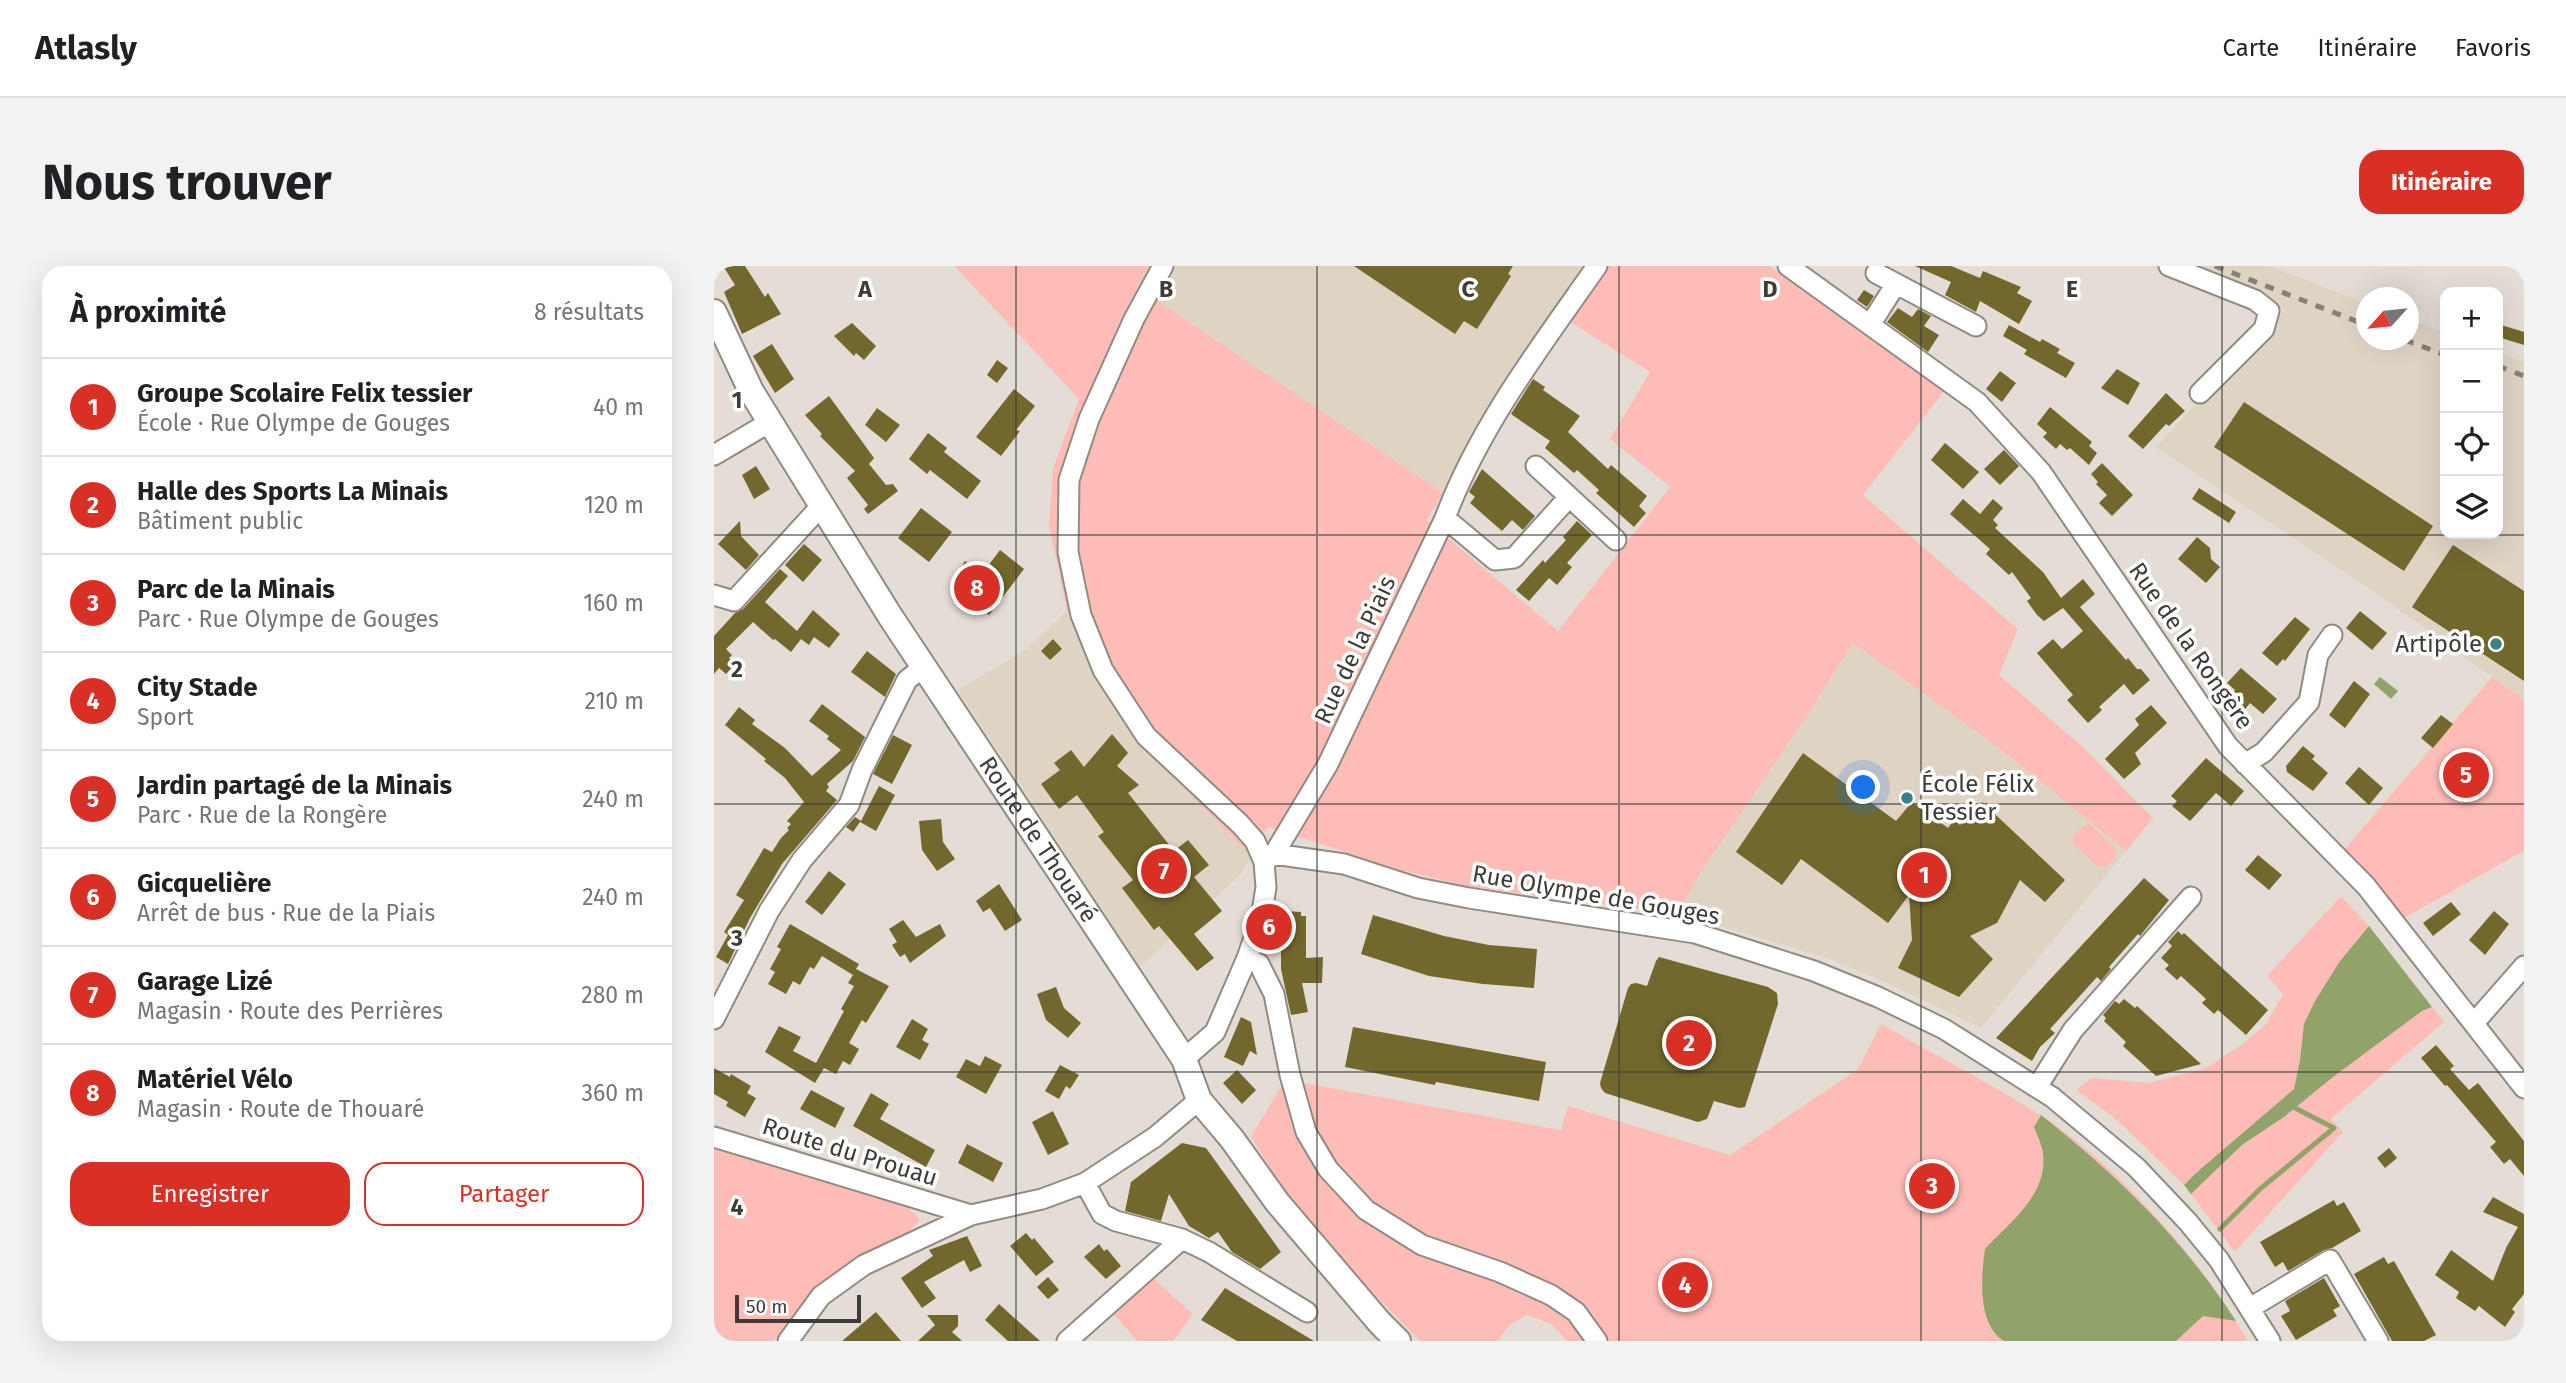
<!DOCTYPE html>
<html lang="fr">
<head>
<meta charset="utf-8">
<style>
  :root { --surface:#fff; --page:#f2f2f2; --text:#202124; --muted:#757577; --line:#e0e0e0; --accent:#d93025 }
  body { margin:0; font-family:"Fira Sans",sans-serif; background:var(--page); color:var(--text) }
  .controls { position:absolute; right:21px; top:21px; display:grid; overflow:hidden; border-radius:14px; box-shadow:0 7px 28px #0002 }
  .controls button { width:63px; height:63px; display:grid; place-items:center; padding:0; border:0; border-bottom:2px solid var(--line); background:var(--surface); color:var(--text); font:35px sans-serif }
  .compass { position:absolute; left:1642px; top:21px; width:63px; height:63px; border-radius:50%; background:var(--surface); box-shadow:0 7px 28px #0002; rotate:243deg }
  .scale { position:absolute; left:21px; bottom:18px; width:126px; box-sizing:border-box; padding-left:7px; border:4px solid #3e3c38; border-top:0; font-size:19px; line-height:24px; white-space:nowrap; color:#3e3c38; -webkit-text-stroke:5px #fff; paint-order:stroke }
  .you { position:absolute; left:1150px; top:522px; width:24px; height:24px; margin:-18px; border:5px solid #fff; border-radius:50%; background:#1a73e8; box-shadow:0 0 0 10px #1a73e833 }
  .badge { display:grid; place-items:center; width:46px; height:46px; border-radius:50%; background:var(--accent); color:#fff; font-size:23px; font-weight:700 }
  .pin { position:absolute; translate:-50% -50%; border:4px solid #fff; box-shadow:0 2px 7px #0006 }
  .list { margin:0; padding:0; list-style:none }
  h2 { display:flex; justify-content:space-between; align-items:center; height:91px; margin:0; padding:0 28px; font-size:30px }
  h2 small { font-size:23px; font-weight:400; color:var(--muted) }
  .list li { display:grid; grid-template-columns:46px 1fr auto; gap:21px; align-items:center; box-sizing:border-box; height:98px; padding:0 28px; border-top:2px solid var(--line) }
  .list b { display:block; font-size:26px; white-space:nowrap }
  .list p { margin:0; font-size:23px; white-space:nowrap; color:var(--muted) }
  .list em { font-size:23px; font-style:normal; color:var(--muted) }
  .actions { display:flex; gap:14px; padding:21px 28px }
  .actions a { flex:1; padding:16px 0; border:2px solid var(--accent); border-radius:21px; text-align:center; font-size:24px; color:var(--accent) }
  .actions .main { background:var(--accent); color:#fff }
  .icon { flex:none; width:38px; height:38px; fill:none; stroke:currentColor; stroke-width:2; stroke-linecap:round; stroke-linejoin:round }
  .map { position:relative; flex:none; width:1810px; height:1075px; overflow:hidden; border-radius:21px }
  header { display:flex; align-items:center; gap:42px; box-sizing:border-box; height:98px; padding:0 35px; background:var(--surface); border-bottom:2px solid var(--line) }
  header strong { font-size:33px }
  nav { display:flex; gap:38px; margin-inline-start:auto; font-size:24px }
  .intro { display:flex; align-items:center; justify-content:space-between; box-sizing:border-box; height:168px; padding:0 42px }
  h1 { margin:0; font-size:49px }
  .button { padding:18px 32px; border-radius:21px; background:var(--accent); color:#fff; font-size:24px; font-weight:700 }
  main { display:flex; gap:42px; padding:0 42px }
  aside { flex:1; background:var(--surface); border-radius:21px; box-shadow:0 7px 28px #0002 }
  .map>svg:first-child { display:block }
  .built { fill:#dfd3c4 }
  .green { fill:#febcb7 }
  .water { fill:#90a36b }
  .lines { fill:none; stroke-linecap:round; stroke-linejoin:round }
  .stream { stroke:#90a36b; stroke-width:5 }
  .building { fill:#72682d }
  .minor-casing { stroke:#918b83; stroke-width:23 }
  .tertiary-casing { stroke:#918b83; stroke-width:28 }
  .minor { stroke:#fff; stroke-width:19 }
  .tertiary { stroke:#fff; stroke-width:24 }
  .rail { stroke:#85817b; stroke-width:5; stroke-dasharray:9 9; stroke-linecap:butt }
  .grid { fill:none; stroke:#3e3c38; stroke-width:2; stroke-opacity:0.55 }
  .poi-dot { fill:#398184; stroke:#fff; stroke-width:2.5 }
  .labels { text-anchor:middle; stroke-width:7; stroke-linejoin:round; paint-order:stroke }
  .poi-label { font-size:24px; fill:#3e3c38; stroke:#fff; text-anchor:end }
  .street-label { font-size:24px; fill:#3e3c38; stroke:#fff }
  .grid-label { font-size:23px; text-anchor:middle; font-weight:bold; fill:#3e3c38; stroke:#fff; stroke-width:7; stroke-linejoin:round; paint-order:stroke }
</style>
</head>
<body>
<header>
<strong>Atlasly</strong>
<nav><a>Carte</a><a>Itinéraire</a><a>Favoris</a></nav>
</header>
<div class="intro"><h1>Nous trouver</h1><a class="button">Itinéraire</a></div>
<main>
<aside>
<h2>À proximité<small>8 résultats</small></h2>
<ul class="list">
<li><span class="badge">1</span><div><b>Groupe Scolaire Felix tessier</b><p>École · Rue Olympe de Gouges</p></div><em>40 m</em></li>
<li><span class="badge">2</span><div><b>Halle des Sports La Minais</b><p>Bâtiment public</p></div><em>120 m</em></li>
<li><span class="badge">3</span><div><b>Parc de la Minais</b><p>Parc · Rue Olympe de Gouges</p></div><em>160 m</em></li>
<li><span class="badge">4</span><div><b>City Stade</b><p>Sport</p></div><em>210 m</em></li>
<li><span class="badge">5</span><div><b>Jardin partagé de la Minais</b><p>Parc · Rue de la Rongère</p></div><em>240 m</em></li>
<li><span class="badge">6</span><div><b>Gicquelière</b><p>Arrêt de bus · Rue de la Piais</p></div><em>240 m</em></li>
<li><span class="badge">7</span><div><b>Garage Lizé</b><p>Magasin · Route des Perrières</p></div><em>280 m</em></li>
<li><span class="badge">8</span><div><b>Matériel Vélo</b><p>Magasin · Route de Thouaré</p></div><em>360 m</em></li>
</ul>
<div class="actions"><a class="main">Enregistrer</a><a>Partager</a></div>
</aside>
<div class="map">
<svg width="1810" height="1075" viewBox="0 0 1810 1075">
  <rect width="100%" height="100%" fill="#e4ddd5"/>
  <path class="built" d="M435,0H874L785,123L729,227L423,21Z
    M1466,0H1555L1652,37V74H1694L1695,53L1731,67V268H1784V86L1810,96V434L1662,327L1442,181L1550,63L1572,43Z
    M353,345L370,382L445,496L537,590L526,609L426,701L244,424L310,385Z
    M1139,377L1285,482L1412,585L1267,762L1171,716L1113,692L964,648L986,608L1094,448Z"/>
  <path class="green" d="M240,0H435L423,21L729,227L713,254L844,365L956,221L896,173L936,106L842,47L874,0H1056L1232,123L1149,229L1304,363L1285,409L1368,480L1439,552L1412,585L1285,482L1139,377L1094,448L986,608L964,648L752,620L687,604L554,561L537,590L445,496L399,433L370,382L353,345L335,260L339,202L365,133Z
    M1778,411L1810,434V585L1688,653L1629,585Z
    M1375,557L1400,581L1402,590L1391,601H1384L1359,578V571L1369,560Z
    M1627,630L1655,660L1626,695L1586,794L1580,823L1470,919L1403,854L1362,824L1378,812L1434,817L1492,802L1530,777L1552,758L1569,728L1553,710Z
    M1718,741L1730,756L1617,853L1629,866L1521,986L1477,928L1528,879L1570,851L1619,811L1708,745Z
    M1167,758C1220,788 1274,816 1325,848C1403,898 1488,995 1534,1075H853L837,1058L813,1049L796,1059L784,1075H706L640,1008L570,925L537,871L566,822L589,817L847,864L854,840L1016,889L1144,803Z
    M0,880L187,935L206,953C189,978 153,988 128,1004C100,1022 80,1049 60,1075H0Z
    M440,1013L479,1048L459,1075H423L400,1048Z"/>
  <path class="water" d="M1666,411L1684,425L1677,433L1660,418Z
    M1655,660L1718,741L1708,745L1619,811L1570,851L1528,879L1477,928L1470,919L1482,907L1580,823L1586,794L1590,758L1601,735L1626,695Z
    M1327,849C1404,910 1469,973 1522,1055L1489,1050L1462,1075H1290C1263,1059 1267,1010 1271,983C1296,956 1334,929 1329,887C1328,879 1323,869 1320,861Z"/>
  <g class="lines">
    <path class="stream" d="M1506,963L1546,923L1620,862L1581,842"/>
  </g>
  <path class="building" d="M9,0H31L51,31L54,27L67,48L28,68L10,26L21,19Z
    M640,0H799L794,8L797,10L763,63L750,55L741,68Z
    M1201,0H1237L1266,12L1269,5L1307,21L1303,27L1318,35L1305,58L1266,35L1262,46L1231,29L1237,16Z
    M1150,24L1160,30L1153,41L1143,34Z
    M1184,42L1198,51L1204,43L1217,50L1210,60L1225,69L1214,86L1173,56Z
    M138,57L162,80L150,94L142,87L140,90L120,70Z
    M1784,58L1810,66V79L1784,71Z
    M1295,59L1326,76L1328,73L1346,83L1343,87L1361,97L1352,112L1310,88L1313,84L1289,70Z
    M58,78L80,113L61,127L39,90Z
    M283,94L294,102L283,117L273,109Z
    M1403,103L1426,117L1414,139L1387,122Z
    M1286,105L1302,117L1288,136L1272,123Z
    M819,113L831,121L829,124L866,150L854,166L894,203L897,199L933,230L925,240L932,247L920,261L882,227L885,224L863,204L860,207L831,182L836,175L797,148Z
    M300,123L321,140L302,164L306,165L287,190L262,171Z
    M1452,127L1471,145L1455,160L1452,158L1429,183L1414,170Z
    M115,130L160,192L155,198L172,219L179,218L184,225L154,248L150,243L154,239L133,212L141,205L106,170L108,168L91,149Z
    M1530,136L1719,260L1690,305L1500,181Z
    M1336,141L1378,176L1375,180L1383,187L1375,199L1356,182L1353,184L1346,178L1342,183L1329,171L1333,167L1323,158Z
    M163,142L186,159L172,176L151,159Z
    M214,167L233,182L230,186L267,215L253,233L216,204L213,208L195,193Z
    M1231,177L1265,206L1249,223L1217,194Z
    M1290,184L1305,200L1286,219L1270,203Z
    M1388,197L1419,229L1398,250L1385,237L1393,229L1382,218L1384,216L1377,208Z
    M42,200L56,223L40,233L28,209Z
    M768,203L821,250L809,264L798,254L788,265L756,237L761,231L755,226Z
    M1485,222L1522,246L1515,257L1478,233Z
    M1249,233L1266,248L1279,233L1289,242L1279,254L1284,259L1281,262L1329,306L1347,332L1369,313L1381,328L1366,341L1412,394L1414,392L1423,403H1427L1436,414L1419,429L1410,418L1385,441L1388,444L1374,457L1353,434L1359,429L1323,387L1339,373L1348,383L1369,365L1349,342L1330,355L1323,349L1313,335L1317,332L1298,306L1295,309L1272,288L1276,283L1236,248Z
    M207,242L238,266L215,296L184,272Z
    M26,255L27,270L45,289L32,304L4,278Z
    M863,255L878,269L853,297L858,301L843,319L835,312L815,335L802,324L829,294L831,297L852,274L849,271Z
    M1483,271L1496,282L1497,293L1506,301L1492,317L1464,293Z
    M90,278L108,294L89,316L71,299Z
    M1739,279L1810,325V415L1698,341Z
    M286,284L310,303L275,349L236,320L251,295L268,308Z
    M66,303L74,310L51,336L83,365L99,344L126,368L115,382L100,371L95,379L87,373L77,386L61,373L59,374L39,356L12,383L18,389L15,392L21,398L12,408L5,402L0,408V370L21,347L29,343Z
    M1646,345L1673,367L1658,384L1632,362Z
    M1581,351L1596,363L1571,395L1569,393L1563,400L1548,387Z
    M339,373L348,383L336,394L327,385Z
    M153,385L182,408L171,431L137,406Z
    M1527,402L1563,433L1549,448L1536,437L1529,446L1513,433L1521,424L1513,417Z
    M1640,415L1656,428L1631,462L1615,449Z
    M108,438L151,471L139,495L113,518L115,521L112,525L123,534L68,598L36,652L14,698L2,691L14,669L10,666L30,634L22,629L50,582L58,586L67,572L75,564L73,562L77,558L73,555L90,536L71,512L50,495L52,493L11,459L25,441L41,454L38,458L71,482L98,510L127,484L113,473L115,470L95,455Z
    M1437,439L1453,457L1421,487L1427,498L1410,513L1391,493L1425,459L1421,453Z
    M1727,449L1739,458L1719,482L1707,472Z
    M398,468L414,487L403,500L425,519L414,527L460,585L474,574L495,599L480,611L508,645L480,668L500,692L483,705L445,660L440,664L408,622L419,614L384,570L390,566L363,529L345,543L327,518L346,504L340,497L357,484L370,501Z
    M179,469L198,479L178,518L159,508Z
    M1589,480L1601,490L1598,493L1614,507L1599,525L1573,506L1572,500Z
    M1089,487L1182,555L1198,536L1234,562L1240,554L1246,559L1268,536L1351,614L1331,636L1306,614L1283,657L1256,670L1279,693L1245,731L1184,702L1198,674L1195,629L1174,657L1087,593L1068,619L1022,586Z
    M1492,492L1530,525L1517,540L1502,527L1476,555L1458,540L1463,535L1457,530Z
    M1645,501L1669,522L1655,539L1631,517Z
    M165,520L181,529L162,565L146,556L139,566L132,561L141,551L147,555Z
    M227,553L229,576L241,593L223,605L208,584L205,555Z
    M1544,589L1568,609L1555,624L1531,604Z
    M115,605L132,618L108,649L91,636Z
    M1430,612L1455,634L1426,670L1424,668L1395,701L1397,703L1387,715L1383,711L1336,763L1341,767L1326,781L1318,795L1282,772Z
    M285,618L308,654L291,665L276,642L269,646L262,635Z
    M1737,636L1747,648L1719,670L1709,657Z
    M571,645L587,646V650H592V692L609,691L608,717H588L594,746L577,749L567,703V676H572Z
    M1780,645L1795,658L1771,689L1755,674Z
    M659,649L730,670L775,679L823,683L820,722L769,718L715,710L647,688Z
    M189,654L202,671L226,658L232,670L196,697L191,688L186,691L178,679L183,676L175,663Z
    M76,658L145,698L142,703L175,720L152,757L148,754L135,777L145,783L136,799L129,795L122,808L110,802L101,817L51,786L65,760L87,771L79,785L102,797L130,745L127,743L140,720L134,717L139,709L108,690L100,703L96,701L86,719L79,715L72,728L54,718L61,706L56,703L67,683L63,681Z
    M1464,665L1468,669L1470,667L1554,744L1532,769L1504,744L1500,748L1488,737L1492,733L1467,710L1463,714L1451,703L1455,699L1447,692L1458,680L1454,676Z
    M945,691L1054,721L1063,727L1064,738L1031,841L1025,842L1000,835L993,853L984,856L891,827L887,822L886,817L914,722L917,718L922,717L933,720L942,695Z
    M342,721L350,742L367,757L354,772L332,754L323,728Z
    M1410,733L1421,742L1423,740L1487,798L1442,810L1409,780L1412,776L1390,755L1392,752L1389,749L1401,735L1405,738Z
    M527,751L537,756L543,789L536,785L529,800L510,791Z
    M198,753L214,763L208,774L215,778L206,794L182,781Z
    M639,761L832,796L825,835L722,816L721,819L631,801Z
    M1722,779L1740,800L1736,803L1755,824L1764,817L1810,875V910L1796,893L1790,898L1776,881L1782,876L1733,819L1731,820L1707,792Z
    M271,790L288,799L272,828L242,811L252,793L266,800Z
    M346,799L365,809L356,823L352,820L345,833L331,825Z
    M0,802L16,811L17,808L37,820L33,827L42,832L31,851L12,840L14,836L0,828Z
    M523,804L542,824L528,838L509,817Z
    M97,824L131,842L121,862L86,843Z
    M157,827L175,838L166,853L221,884L212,901L139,860Z
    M339,845L355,878L334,889L318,856Z
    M468,877L492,882L567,986L546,1003L518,986L504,966L495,972L475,960L455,928L447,955L411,945L417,916Z
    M253,878L289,897L279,916L244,897Z
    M1675,882L1683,892L1671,902L1663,892Z
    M1779,931L1810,948V1028L1798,1043L1801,1046L1791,1061L1765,1040L1761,1045L1742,1032L1745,1026L1721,1009L1737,984L1779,1015L1792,982L1804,961L1769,946Z
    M1620,934L1623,940L1630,936L1647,965L1618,982L1610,984L1574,1005L1569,996L1561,1001L1546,976Z
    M312,967L318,974L320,972L340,996L322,1010L296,980Z
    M253,970L268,1000L256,1006L250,994L210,1016L222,1032L208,1042L187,1012L219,990L215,984Z
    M385,978L390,985L393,983L407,1000L392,1013L370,991Z
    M1670,991L1674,998L1680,995L1722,1069L1710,1075H1678L1640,1008Z
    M334,1011L345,1024L334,1033L323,1021Z
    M1610,1012L1626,1040L1619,1044L1623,1050L1582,1074L1567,1050L1576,1045L1571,1035Z
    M511,1022L600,1075H523L487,1054Z
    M285,1038L326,1075H294L271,1054Z
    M162,1046L187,1075H128Z
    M213,1049H244V1060L238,1066L248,1075H204L221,1059Z"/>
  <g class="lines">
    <g class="minor-casing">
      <path id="minor" d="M449,0L420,53L375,153L355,214L354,286L367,349L389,404L432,470L526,558L541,575L550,596L552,621L547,652L533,692L501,766L470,793
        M1074,0L1263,136L1327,206L1514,480L1652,620L1810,822
        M1455,0L1541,34L1555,45L1550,63L1486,127
        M1162,7L1262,60
        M1156,59L1182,18
        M0,189L56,156
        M822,200L902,274
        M731,252L781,294L800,292L855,231
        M0,329L20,335L108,239
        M1531,498L1550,486L1595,436L1604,389L1618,369
        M560,588L630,598L704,622L755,632L981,667L1100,705L1164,731L1230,763L1338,831L1422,901L1474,956L1505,994L1556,1075
        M551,596L560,588L614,498L731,252C766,159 827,80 883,0
        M533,692L545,698L560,728L576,809L592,866L614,903L652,944L708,979L786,1006L837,1029L862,1046L883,1075
        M0,753L55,645L88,594L135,539L148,504L193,414L209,401
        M1760,757L1810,700
        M1323,821L1359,764L1477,631
        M0,871L257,949
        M371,917L388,948L402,955L468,973L495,986L593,1046
        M1536,1042L1616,994L1664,1075
        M74,1075L107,1030L150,999L257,949L328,933L371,917L441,871L485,834
        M353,1075L468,973"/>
    </g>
    <g class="tertiary-casing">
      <g id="tertiary">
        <path id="s1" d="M0,46L37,125L176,350L470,793L485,834L518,873L563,936L666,1057L684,1075"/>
      </g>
    </g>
    <use href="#minor" class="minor"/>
    <use href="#tertiary" class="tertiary"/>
    <path class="rail" d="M1501,0L1652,59
      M1691,74L1731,89
      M1784,100L1810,110"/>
  </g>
  <path class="grid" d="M302,0V1075M603,0V1075M905,0V1075M1207,0V1075M1508,0V1075M0,269H1810M0,538H1810M0,806H1810"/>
  <g class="poi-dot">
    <circle cx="1782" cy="378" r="7"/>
    <circle cx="1193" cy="532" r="7"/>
  </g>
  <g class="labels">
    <g class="poi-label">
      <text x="1768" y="386">Artipôle</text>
      <text x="1207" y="526" text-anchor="start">École Félix<tspan x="1207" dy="28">Tessier</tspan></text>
    </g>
    <g class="street-label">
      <text transform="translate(1477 380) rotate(55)" y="8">Rue de la Rongère</text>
      <text transform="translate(641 384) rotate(-65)" y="8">Rue de la Piais</text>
      <text dy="8" stroke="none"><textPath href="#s1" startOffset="620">Route de Thouaré</textPath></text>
      <text transform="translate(882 629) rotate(10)" y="8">Rue Olympe de Gouges</text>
      <text transform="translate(136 886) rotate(17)" y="8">Route du Prouau</text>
    </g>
  </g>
  <g class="grid-label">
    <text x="151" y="31">A</text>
    <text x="452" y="31">B</text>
    <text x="754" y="31">C</text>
    <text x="1056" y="31">D</text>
    <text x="1358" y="31">E</text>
    <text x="23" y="142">1</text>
    <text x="23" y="411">2</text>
    <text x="23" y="680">3</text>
    <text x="23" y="949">4</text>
  </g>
</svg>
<div class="controls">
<button>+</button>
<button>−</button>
<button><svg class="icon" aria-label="locate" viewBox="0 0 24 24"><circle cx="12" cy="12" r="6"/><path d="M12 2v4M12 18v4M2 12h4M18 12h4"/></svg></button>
<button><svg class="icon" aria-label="layers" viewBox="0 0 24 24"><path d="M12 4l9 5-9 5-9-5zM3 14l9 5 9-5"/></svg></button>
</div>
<svg class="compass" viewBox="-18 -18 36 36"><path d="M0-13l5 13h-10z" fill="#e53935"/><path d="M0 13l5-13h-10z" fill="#757577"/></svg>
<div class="scale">50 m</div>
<div class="you"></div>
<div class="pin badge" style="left:1210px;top:609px">1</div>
<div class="pin badge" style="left:975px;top:777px">2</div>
<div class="pin badge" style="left:1218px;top:920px">3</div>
<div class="pin badge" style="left:971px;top:1019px">4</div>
<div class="pin badge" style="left:1752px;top:509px">5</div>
<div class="pin badge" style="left:555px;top:661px">6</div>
<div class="pin badge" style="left:450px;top:605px">7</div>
<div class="pin badge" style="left:263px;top:322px">8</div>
</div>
</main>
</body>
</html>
